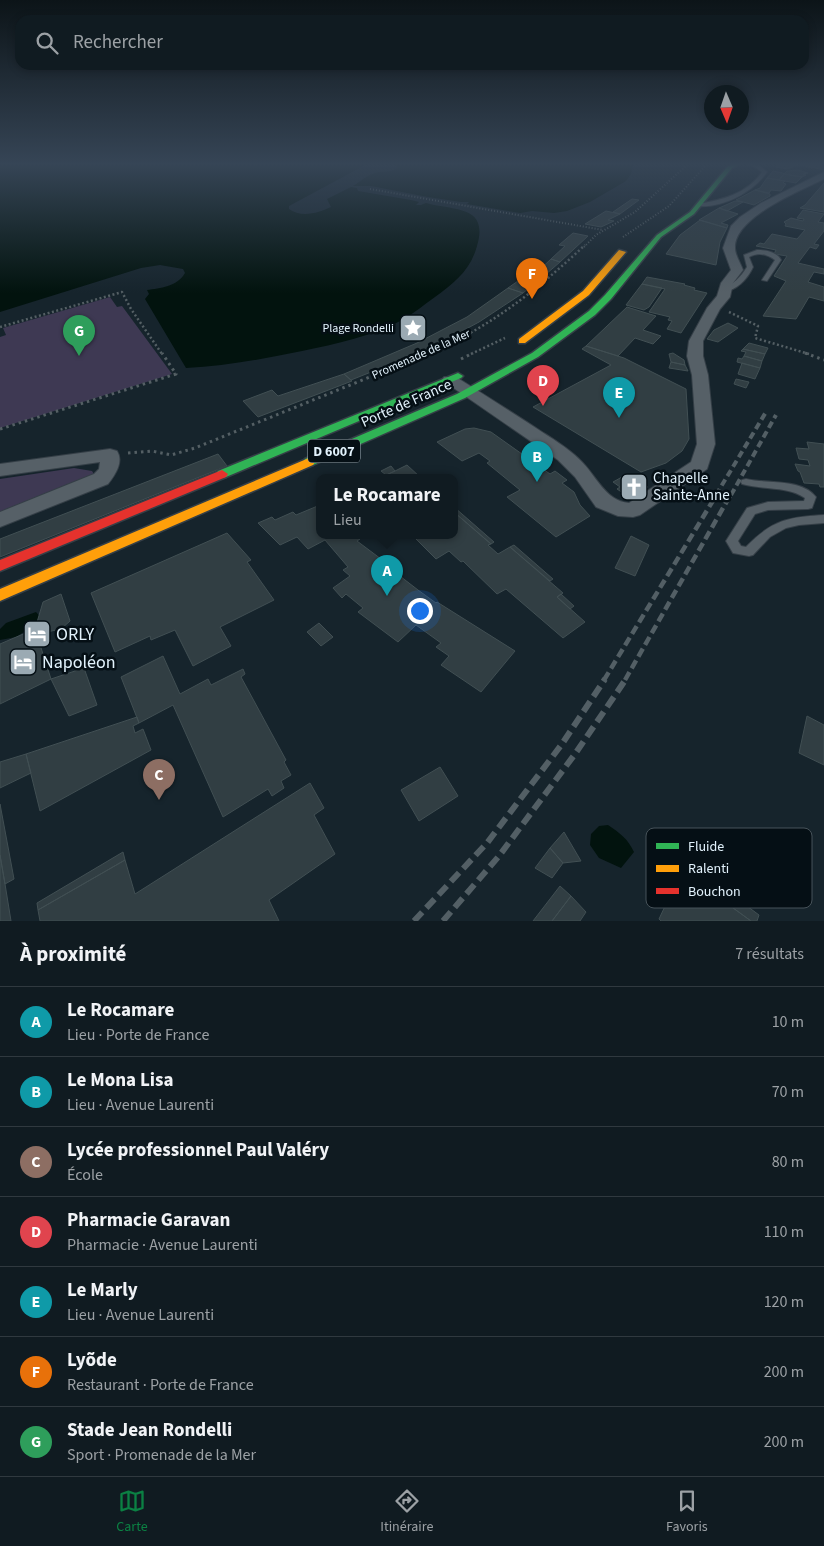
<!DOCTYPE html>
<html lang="fr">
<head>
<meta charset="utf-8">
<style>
  :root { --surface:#101b21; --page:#1e282e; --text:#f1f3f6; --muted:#9ca1a5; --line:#30393f; --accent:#0b8043 }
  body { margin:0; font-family:"Source Sans 3",sans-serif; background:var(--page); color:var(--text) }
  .compass { position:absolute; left:704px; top:85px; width:45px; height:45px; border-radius:50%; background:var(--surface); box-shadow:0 2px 8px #0003; rotate:178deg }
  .you { position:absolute; left:419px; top:610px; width:18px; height:18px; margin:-12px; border:4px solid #fff; border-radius:50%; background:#1a73e8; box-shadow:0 0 0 8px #1a73e833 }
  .badge { display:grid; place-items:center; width:32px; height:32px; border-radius:50%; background:var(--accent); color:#fff; font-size:16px; font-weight:700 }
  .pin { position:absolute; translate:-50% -41px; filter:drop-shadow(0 1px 2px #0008) }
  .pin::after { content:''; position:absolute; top:26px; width:18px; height:15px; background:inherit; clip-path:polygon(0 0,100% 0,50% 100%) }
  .popup { position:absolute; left:316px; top:474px; width:142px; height:65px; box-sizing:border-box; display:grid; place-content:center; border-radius:10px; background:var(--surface); filter:drop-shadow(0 1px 4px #0005); font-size:16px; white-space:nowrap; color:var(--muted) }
  .popup b { font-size:19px; color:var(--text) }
  .popup::after { content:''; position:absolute; left:50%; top:100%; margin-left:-10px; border:10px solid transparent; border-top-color:var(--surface) }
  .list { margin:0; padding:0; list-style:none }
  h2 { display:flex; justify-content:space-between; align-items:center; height:65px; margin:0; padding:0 20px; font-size:21px }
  h2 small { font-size:16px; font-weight:400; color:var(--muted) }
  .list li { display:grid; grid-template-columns:32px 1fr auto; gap:15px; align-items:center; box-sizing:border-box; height:70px; padding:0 20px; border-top:1px solid var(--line) }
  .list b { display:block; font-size:19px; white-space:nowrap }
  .list p { margin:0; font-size:16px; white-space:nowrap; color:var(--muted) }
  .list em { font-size:16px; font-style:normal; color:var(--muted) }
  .icon { flex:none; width:28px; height:28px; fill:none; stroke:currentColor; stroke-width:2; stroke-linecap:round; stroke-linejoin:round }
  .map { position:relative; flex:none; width:824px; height:921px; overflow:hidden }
  .search { position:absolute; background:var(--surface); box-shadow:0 2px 8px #0003; left:15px; right:15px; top:15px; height:55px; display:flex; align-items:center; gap:12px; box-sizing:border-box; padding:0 18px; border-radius:15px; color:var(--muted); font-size:19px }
  .sheet { height:555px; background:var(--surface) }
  nav { display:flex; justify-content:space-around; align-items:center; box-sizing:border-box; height:70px; border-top:1px solid var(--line); background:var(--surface); font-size:14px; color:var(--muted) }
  nav a { display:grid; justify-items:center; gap:2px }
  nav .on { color:var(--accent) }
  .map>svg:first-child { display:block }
  .green { fill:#3e3953 }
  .water { fill:#02130e }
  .building { fill:#313e43; stroke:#414f53 }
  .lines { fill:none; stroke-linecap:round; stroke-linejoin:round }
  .lane-casing { stroke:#353f47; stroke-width:2 }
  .street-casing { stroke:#353f47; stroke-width:2 }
  .fast-casing { stroke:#353f47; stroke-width:3 }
  .slow-casing { stroke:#353f47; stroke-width:3 }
  .jam-casing { stroke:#353f47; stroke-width:3 }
  .path-far2 { stroke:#545f64; stroke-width:2; stroke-dasharray:1 2; stroke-linecap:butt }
  .path-far1 { stroke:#545f64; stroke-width:2.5; stroke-dasharray:2 2.5; stroke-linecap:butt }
  .path { stroke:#545f64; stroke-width:3; stroke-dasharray:2.5 4; stroke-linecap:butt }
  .lane { fill:#566067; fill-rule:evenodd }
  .street { fill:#566067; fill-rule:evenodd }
  .fast { fill:#30b455; fill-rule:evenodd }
  .slow { fill:#ff9f0a; fill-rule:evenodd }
  .jam { fill:#e5322d; fill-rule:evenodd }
  .rail-far2 { stroke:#535f65; stroke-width:4; stroke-dasharray:7 4; stroke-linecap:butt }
  .rail-far1 { stroke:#535f65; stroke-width:4.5; stroke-dasharray:9 4.5; stroke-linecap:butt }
  .rail { stroke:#535f65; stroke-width:6; stroke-dasharray:12 6; stroke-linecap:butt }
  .labels { text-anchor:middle; stroke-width:5; stroke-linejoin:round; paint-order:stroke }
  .far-poi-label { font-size:12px; fill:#e2f2fc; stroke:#050f15; text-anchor:end }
  .far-street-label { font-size:12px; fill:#e2f2fc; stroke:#050f15 }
  .shield { fill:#050f15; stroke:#a0aeb7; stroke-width:1 }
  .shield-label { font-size:14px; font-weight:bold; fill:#e2f2fc }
  .street-label { font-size:15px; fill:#e2f2fc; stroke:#050f15 }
  .poi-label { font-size:15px; fill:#e2f2fc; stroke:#050f15; text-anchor:start }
  .near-poi-label { font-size:18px; fill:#e2f2fc; stroke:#050f15; text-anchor:start }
  .key { fill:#050f15; stroke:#47535a; stroke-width:1 }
  .key-label { font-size:14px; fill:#e2f2fc }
</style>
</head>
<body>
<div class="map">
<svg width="824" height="921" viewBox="0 0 824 921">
  <rect width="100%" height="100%" fill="#16242c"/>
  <path class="green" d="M110,297L117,307L122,306L172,374L0,428V337L6,335L3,328Z
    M74,468L92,471L96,477L0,512V479Z"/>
  <path class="water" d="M0,164H367L289,206V209C301,218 319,213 331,207L327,199L351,187L357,188L358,191L411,200L419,202L416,205H421L426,203C455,211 489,205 477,246C470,271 455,282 435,297C425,304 414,313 404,319C373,336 336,344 302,351C263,359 225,366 186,368L145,299L149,294L147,290C160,288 177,287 185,273L183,269L160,265L141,268L0,312Z
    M394,164H633V165L631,174L626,181L590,202L567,211L554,213L532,211L520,213L467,204L469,202H461L428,197L371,186H353C360,182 367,175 375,173C383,170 391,174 398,167Z
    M36,612L43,620L16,637L0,640V629L6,623Z
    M608,825C620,833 628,839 634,852L621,868L599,858L590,845L591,834L599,826Z"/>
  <path class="building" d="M778,164H792L797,165L787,169L776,167Z
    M799,164H818L824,167V170Z
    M798,170L808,173L803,174L806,175L802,177L784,174L787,171Z
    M773,171L783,173L784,174L779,180L767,178Z
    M784,174L802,177L796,183L779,180Z
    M767,178L785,181L783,183L786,184L781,191L771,190L769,193L755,190L760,188Z
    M824,183V212L800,208L805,205Z
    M755,190L770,194V196L754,205L736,200Z
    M632,199L639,200L620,214L613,212Z
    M735,201L743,202L727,211L719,208Z
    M719,208L738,214L721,223L728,225L727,228L699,220Z
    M803,210L824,214L818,222L824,223V231L814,244L819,245L816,249L810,247L798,263L824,269V274L814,272L808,282L824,287V301L809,297L796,319L763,316L786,281L774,276L787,256L774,254L776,250L756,246L760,243L764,244L772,234L797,239L805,230L785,226L786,224L784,222L791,218L803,221L804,219L797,218Z
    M606,211L620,214L608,220L614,221L601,227L585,224Z
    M700,220L727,228L720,242L716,265L666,254L680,235Z
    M573,233L588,236L560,262L551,259L565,246L559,245Z
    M551,259L560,262L545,275L536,273Z
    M536,273L545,275L523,293L508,288L525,276L529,277Z
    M647,277L685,284L684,285L695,288L694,290L707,293L681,333L667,329L672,321L668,320L670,317L649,312L665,289L642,284Z
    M642,284L662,288L649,307L644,310L626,305Z
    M508,288L523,293L479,322L429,349L351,380L344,374L417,343L467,317Z
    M627,307L656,316L643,330L661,336L653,344L635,338L618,356L586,346Z
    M728,323L738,328L718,342L707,339L714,330Z
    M749,343L768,348L765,354L743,349Z
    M586,346L624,358L686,389L689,439L682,451L666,463L641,472L533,407L611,365L582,349Z
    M743,349L765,354L762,361L744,356L746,352L741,351Z
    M673,353L684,360L685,365L671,362L669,354Z
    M744,356L762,361L760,368L737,362L738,358L742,359Z
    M671,362L685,365L688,371L669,368Z
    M742,363L760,368L755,379L738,374Z
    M344,374L352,381L258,417L243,401L272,390L278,396Z
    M736,379L749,382L746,388L734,384Z
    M474,428L491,432L550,474L555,471L567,480L562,483L574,492L580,505L590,516L556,537L507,497L520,490L487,463L490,461L479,453L462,461L437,442L465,429Z
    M807,442L824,444V487H820L819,484L804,483L800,472L798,471L795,464L810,466L808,460L799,459L796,448L809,449Z
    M218,454L227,466L0,557V539Z
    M407,465L420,477H382L395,471Z
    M391,466L395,471L386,475L381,471Z
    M622,477L629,483L636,479L648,487L629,497L617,489L620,487L613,482Z
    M320,505V535H356L360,539L357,541L385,562L383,563L418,590L436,603L437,602L515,651L481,692L441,665L449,656L436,647L441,643L416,625L398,642L358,612L363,608L346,594L342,598L333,588L350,576L343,570L348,567L325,540L308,549L297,537L280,545L258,523L272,517L275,520L293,512L296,515Z
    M454,507L494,542L491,544L454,512Z
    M454,512L491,544L488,545L498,554L510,547L563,593L557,597L585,622L563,638L506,589L497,594L463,561L461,562L449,551L436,559L414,537L418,535H454Z
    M227,533L251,560L247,562L274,600L220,627L231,646L193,666L175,630L151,640L150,636L115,652L91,593Z
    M631,536L649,545L635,576L615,568Z
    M514,545L553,579L550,581L510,547Z
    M61,594L70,621L61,629L37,634L35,629L43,602Z
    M561,594L574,606L570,609L557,597Z
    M319,623L333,637L321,646L307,632Z
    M35,629L51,679L0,704V644Z
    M163,656L180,694L208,679L211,685L243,669L245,674L241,677L286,760L284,762L291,775L281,781L284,788L272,796L268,789L223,817L173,705L139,723L121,677Z
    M84,668L97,705L69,716L51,679Z
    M807,716L824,725V765L799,753Z
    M137,717L139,723L133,726L135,733L143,729L151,750L40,811L26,754Z
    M26,754L31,773L0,788V762Z
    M440,767L458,796L419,821L401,790Z
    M310,783L324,808L314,815L335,854L269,900L279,921H40L38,910L125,860L135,894Z
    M0,804L14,879L5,884L0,855Z
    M564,832L581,861L563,863L550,848Z
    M550,848L563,863L552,878L535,868Z
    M123,852L125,860L38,910L37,903Z
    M0,855L5,884L11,921H0Z
    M682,870L696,881L751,921H661L659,919Z
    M700,871L759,915L757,921H751L696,881Z
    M560,886L571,896L552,921H533Z
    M571,896L586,912L580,921H552Z"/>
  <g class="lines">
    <g class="lane-casing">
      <path id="lane" d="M747,164L759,165L767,172C752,193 723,208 697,206V204C722,200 747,194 762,172L755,167Z
        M757,250C766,250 777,252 781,260L767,281L762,280L775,260C767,254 758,252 749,257L753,267C748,278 736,292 723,291V289C733,284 741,277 747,267L744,255Z
        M746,479C767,484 801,478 816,497L812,508L808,509L768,510L755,514L738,541L741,546L746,547C772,520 788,517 824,515V523L799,525L786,528L770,537L753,555L749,556L733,553L726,541L747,508L768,502L804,501L805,498C788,486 763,490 742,484L741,482L742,480Z"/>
    </g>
    <g class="street-casing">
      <path id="street" d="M824,172V179C800,191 734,217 735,248C735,255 741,264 743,270L733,283L730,297L720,309L703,341V356L708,375L715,444L707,469L640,515L633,517L618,516L596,507L575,477L558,460L442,380L444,377H456C483,394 510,411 536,428C551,438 567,447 580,460C596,475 605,501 629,503L691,462L697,444L692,375L687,356L689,341L707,308L717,296L721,283L731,270L723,248L731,226L740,217L761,203Z
        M110,449L117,451C124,462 115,475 108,484L0,527V512L94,474L99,469L100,462L0,476V464Z"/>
    </g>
    <g class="fast-casing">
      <path id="fast" d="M733,164H740L732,168L694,214L661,237L611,299L595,315L538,357L465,398L313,465H305L303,462L305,459L457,394L532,353L589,311L605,295L657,235L690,212L728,166Z
        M458,373L463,376L461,378L226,477L222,478L216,474L218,471Z"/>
    </g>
    <g class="slow-casing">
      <path id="slow" d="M619,250L626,252L589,295L525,343H519V339L583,291Z
        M309,458L313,459L315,462L313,465L0,601V589Z"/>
    </g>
    <g class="jam-casing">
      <path id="jam" d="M222,470L228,474L226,477L0,571V560Z"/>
    </g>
    <path class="path-far2" d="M797,164L812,168
      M370,189L603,230
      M623,237L669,206L707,164
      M584,247L596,235L635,212L688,164"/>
    <path class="path-far1" d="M729,312L758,326L755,338L809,354
      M0,327L122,292L131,309L162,354
      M426,354C487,330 537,290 585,245
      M471,354L505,338"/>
    <path class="path" d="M805,353L824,360
      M461,359L473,353
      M0,429L176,374L162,353
      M128,453L152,451L171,455L195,448L429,353"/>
    <use href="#lane" class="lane"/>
    <use href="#street" class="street"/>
    <use href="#fast" class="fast"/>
    <use href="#slow" class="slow"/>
    <use href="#jam" class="jam"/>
    <path class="rail-far2" d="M716,495L766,412
      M731,495L776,415"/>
    <path class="rail-far1" d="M604,680L717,494
      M625,680L731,494"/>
    <path class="rail" d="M414,921L487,843L562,744L605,679
      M443,921L499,856L575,754L626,679"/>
  </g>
  <linearGradient id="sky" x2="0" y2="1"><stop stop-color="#0c1418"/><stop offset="0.56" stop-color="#364556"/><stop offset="1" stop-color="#364556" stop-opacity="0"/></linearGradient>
  <rect width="824" height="293" fill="url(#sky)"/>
  <defs>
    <g id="sight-square" transform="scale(1.4375)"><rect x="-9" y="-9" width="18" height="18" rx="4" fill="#9baab3" stroke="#050f15"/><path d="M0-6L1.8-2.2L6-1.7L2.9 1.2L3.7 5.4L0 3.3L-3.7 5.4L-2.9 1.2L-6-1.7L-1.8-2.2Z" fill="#fff"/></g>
    <g id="church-square" transform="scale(1.4375)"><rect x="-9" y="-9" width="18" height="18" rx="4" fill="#9baab3" stroke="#050f15"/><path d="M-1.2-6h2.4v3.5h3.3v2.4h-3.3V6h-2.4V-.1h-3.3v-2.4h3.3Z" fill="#fff"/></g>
    <g id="hotel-square" transform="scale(1.4375)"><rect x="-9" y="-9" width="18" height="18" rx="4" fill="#9baab3" stroke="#050f15"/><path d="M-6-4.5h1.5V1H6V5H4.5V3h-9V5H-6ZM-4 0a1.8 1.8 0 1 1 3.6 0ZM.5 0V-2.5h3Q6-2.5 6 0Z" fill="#fff"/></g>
  </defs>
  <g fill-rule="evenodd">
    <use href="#sight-square" x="413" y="328"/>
    <use href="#church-square" x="634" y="487"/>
    <use href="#hotel-square" x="37" y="634"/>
    <use href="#hotel-square" x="23" y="662"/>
  </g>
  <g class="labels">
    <g class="far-poi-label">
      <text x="394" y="332">Plage Rondelli</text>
    </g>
    <g class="far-street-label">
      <text transform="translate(421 354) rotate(-24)" y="4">Promenade de la Mer</text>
    </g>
    <rect class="shield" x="308" y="439.5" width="52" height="23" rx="4"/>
    <g class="shield-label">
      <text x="334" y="456">D 6007</text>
    </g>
    <g class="street-label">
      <text transform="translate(406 403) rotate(-24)" y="5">Porte de France</text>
    </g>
    <g class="poi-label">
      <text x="653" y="483">Chapelle<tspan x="653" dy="17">Sainte-Anne</tspan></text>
    </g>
    <g class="near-poi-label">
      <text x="56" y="640">ORLY</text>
      <text x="42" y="668">Napoléon</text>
    </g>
  </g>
  <rect x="646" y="828" width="166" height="80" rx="8" class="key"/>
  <rect x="656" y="843" width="23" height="6" fill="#30b455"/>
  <rect x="656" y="865" width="23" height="7" fill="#ff9f0a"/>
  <rect x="656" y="888" width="23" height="6" fill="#e5322d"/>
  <g class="key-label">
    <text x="688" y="851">Fluide</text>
    <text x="688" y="873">Ralenti</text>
    <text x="688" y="896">Bouchon</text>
  </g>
</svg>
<svg class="compass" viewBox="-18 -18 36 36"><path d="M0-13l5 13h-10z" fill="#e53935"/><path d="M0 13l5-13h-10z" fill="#9ca1a5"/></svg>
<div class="you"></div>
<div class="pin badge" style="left:387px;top:596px;background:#0f9aa8">A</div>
<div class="popup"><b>Le Rocamare</b>Lieu</div>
<div class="pin badge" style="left:537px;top:482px;background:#0f9aa8">B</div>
<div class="pin badge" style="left:159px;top:800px;background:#8d6e63">C</div>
<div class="pin badge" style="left:543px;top:406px;background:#e0444e">D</div>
<div class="pin badge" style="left:619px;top:418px;background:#0f9aa8">E</div>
<div class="pin badge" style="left:532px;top:299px;background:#e8710a">F</div>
<div class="pin badge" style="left:79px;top:356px;background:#2e9e5b">G</div>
<div class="search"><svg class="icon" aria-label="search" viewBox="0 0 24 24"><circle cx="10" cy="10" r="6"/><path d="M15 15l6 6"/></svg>Rechercher</div>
</div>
<section class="sheet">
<h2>À proximité<small>7 résultats</small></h2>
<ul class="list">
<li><span class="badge" style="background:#0f9aa8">A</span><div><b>Le Rocamare</b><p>Lieu · Porte de France</p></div><em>10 m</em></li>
<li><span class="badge" style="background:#0f9aa8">B</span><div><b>Le Mona Lisa</b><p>Lieu · Avenue Laurenti</p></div><em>70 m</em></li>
<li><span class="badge" style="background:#8d6e63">C</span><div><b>Lycée professionnel Paul Valéry</b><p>École</p></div><em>80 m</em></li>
<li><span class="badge" style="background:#e0444e">D</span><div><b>Pharmacie Garavan</b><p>Pharmacie · Avenue Laurenti</p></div><em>110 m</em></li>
<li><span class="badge" style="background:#0f9aa8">E</span><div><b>Le Marly</b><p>Lieu · Avenue Laurenti</p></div><em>120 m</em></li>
<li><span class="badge" style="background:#e8710a">F</span><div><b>Lyõde</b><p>Restaurant · Porte de France</p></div><em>200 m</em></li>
<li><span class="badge" style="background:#2e9e5b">G</span><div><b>Stade Jean Rondelli</b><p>Sport · Promenade de la Mer</p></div><em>200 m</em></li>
</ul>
</section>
<nav>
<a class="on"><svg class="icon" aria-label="map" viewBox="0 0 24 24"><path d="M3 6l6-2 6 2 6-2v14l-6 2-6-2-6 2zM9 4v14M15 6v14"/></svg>Carte</a>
<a><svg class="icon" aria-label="directions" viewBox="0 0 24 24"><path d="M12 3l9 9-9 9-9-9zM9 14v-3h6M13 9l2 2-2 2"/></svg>Itinéraire</a>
<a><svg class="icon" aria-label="saved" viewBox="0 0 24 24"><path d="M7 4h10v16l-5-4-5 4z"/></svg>Favoris</a>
</nav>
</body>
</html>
